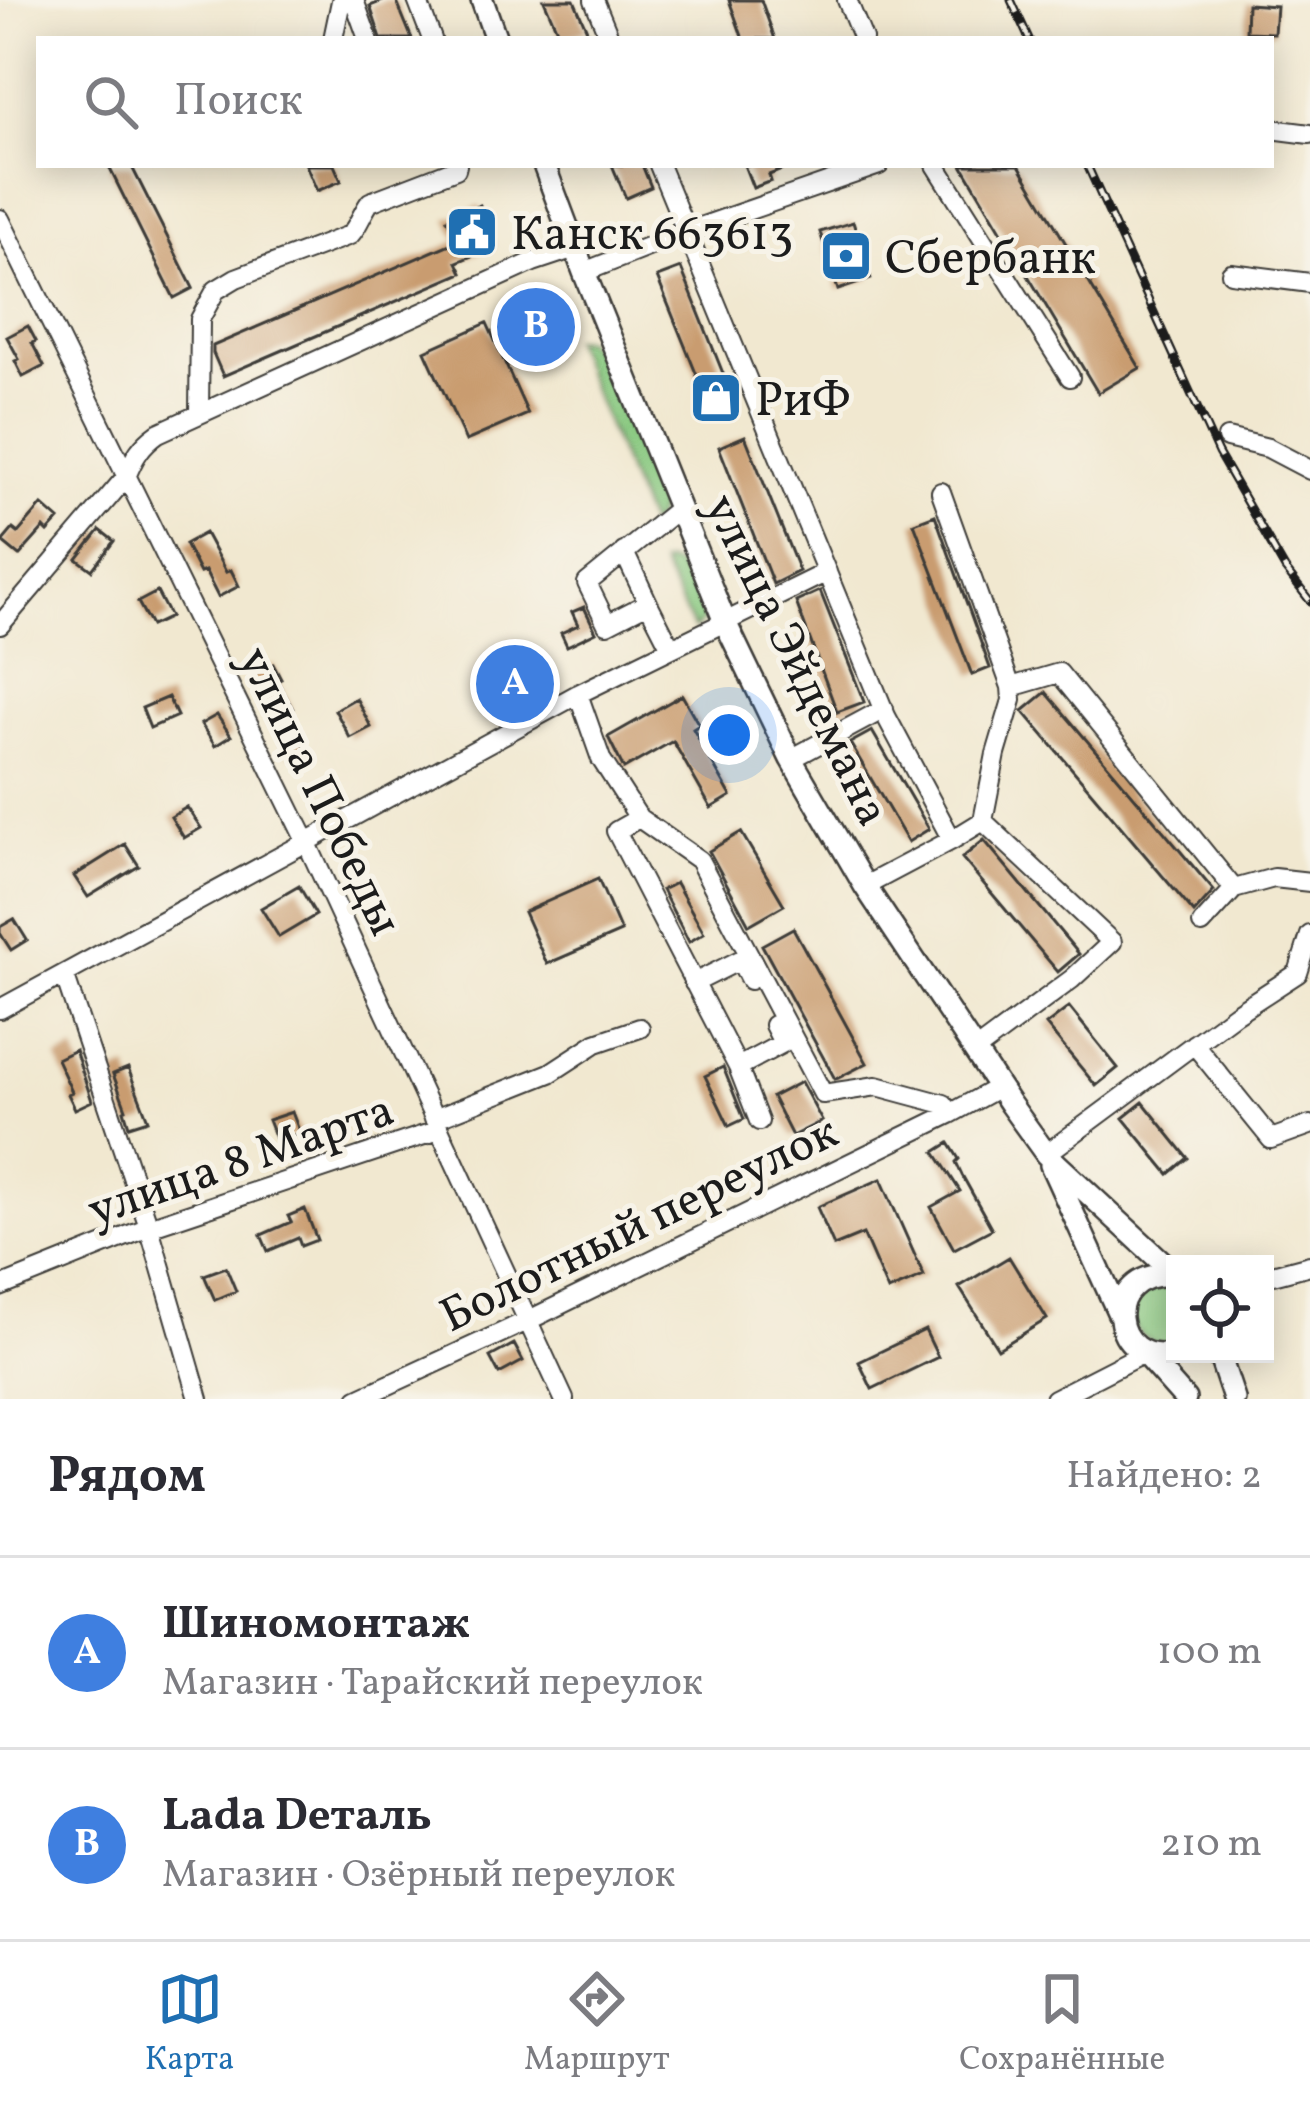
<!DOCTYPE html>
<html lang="ru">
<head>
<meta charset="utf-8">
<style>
  :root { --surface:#fff; --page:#f2f2f3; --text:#2b2b33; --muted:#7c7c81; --line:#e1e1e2; --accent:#1f6fb2 }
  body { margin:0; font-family:Vollkorn,serif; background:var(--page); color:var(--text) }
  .controls { position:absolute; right:36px; bottom:36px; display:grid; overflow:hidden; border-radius:0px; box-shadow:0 6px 30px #0003 }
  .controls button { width:108px; height:108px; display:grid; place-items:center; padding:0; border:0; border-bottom:3px solid var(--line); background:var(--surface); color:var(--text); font:60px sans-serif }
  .you { position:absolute; left:729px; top:735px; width:42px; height:42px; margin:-30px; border:9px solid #fff; border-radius:50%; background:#1a73e8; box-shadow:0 0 0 18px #1a73e833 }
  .badge { display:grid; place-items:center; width:78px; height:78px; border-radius:50%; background:var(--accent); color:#fff; font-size:39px; font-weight:700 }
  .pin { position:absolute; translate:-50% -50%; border:6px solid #fff; box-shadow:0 3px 12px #0006 }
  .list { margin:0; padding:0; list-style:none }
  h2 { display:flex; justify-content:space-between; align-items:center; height:156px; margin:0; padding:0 48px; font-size:51px }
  h2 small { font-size:39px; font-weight:400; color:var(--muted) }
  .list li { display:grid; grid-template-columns:78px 1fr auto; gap:36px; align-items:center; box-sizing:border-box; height:192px; padding:0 48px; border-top:3px solid var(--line) }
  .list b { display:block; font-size:45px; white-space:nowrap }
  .list p { margin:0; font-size:39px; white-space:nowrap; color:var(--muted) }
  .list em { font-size:39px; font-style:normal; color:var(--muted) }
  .icon { flex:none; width:66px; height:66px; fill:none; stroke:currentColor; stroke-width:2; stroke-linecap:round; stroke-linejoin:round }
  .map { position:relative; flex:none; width:1310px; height:1399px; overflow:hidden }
  .search { position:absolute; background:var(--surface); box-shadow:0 6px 30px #0003; left:36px; right:36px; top:36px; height:132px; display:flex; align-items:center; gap:30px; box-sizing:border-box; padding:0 42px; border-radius:0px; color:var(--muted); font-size:45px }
  .sheet { height:540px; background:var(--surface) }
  nav { display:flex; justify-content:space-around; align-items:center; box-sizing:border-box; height:168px; border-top:3px solid var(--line); background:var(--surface); font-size:33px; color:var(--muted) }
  nav a { display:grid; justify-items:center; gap:6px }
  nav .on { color:var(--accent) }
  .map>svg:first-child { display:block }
  .green { fill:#87c87f; stroke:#52724e; stroke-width:3 }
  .building { fill:#c99c6f }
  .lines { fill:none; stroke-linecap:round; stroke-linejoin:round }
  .minor-casing { stroke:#3c3b37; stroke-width:22 }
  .major-casing { stroke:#3c3b37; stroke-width:26 }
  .minor { stroke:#fff; stroke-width:18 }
  .major { stroke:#fff; stroke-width:21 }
  .rail-casing { stroke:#1c1c1c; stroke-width:9 }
  .rail { stroke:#f7f3e8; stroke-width:4.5; stroke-dasharray:14; stroke-linecap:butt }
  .labels { text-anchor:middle; stroke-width:10; stroke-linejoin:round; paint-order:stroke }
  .poi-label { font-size:48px; fill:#1c1c1c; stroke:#f7f3e8; text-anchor:start }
  .street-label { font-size:48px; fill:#1c1c1c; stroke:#f7f3e8 }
</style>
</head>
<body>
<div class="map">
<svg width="1310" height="1399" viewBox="0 0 1310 1399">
  <rect width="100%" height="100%" fill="#f7f3e8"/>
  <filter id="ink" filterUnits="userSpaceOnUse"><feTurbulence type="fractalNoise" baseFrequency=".00833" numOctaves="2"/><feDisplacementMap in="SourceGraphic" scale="24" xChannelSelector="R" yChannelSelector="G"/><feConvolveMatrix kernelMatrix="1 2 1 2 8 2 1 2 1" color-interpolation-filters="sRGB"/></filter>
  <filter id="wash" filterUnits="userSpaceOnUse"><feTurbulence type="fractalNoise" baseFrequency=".004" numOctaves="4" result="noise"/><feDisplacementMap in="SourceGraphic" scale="48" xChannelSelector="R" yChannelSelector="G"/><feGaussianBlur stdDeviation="2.7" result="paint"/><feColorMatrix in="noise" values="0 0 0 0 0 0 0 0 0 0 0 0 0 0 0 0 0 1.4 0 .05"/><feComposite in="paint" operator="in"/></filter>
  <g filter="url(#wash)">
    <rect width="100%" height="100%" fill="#f1e8d0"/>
    <path class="green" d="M572,339H584L604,361L660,503L656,519L649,525Z
      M666,563C694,567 701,594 706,618L694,629L661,564Z
      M1166,1284L1175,1286V1343C1135,1351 1114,1305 1146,1288C1147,1288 1165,1284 1166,1284Z"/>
    <g id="blocks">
      <path class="building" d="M385,0H396L412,39H381L370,6Z
        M544,0H574L587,30L561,39Z
        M729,0H761L775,39H743Z
        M1247,4L1276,6L1274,33L1246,32Z
        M108,165H131L193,288L174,298Z
        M306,165H334L341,181L317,191Z
        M612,165H642L651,187L626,198Z
        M744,165H791L792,166L769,175L771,181L753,188Z
        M962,165H1019L1140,368L1098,393Z
        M480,205L496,246L457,262L462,273L223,376L213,353V346L457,241L447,219Z
        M853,222L871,279L838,290L820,232Z
        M681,268L736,406L713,415L657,277Z
        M543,306L554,338L529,348L517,315Z
        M487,323L528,414L466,441L425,351Z
        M28,326L36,341L32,343L44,366L23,377L15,361L19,359L7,337Z
        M745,436L799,571L773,584L719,447Z
        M42,505L59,520L48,532L44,528L19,556L2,542L13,529L18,533Z
        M935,515L990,668L972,675L914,523Z
        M100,530L114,541L92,570L77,559Z
        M205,533L226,572L231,570L239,586L218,597L205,571L200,573L185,544Z
        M820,591L864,702L837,712L796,602Z
        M157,592L170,617L151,626L138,602Z
        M584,607L596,632L567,646L561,633L578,625L572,612Z
        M273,664L281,679L277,681L293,709L289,711L306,749L289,756L252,675Z
        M536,666L541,680L517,688L520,696L506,700L497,672L510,667L512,674Z
        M1046,692L1214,891L1194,913L1023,711Z
        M682,695L699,725L693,729L731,796L711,808L673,741L624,769L608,737Z
        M168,697L177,716L150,728L142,708Z
        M356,698L371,727L350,738L335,710Z
        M217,715L231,736L215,746L201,724Z
        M872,731L929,829L908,842L850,743Z
        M187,807L201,828L184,838L171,817Z
        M741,832L784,905L749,925L709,851Z
        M984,840L1079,954L1058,972L962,858Z
        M125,844L139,866L88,897L74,876Z
        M598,879L621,932L547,964L524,912Z
        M676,883L704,933L689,942L662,890Z
        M299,886L316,915L279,937L261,908Z
        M14,919L27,940L11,950L0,933V927Z
        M793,928L867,1063L838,1078L835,1079L762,945Z
        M1069,1007L1118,1068L1096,1086L1046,1025Z
        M75,1050L92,1101L75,1109L68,1094L72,1092L57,1059Z
        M723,1067L744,1119L729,1126L705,1076Z
        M128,1068L148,1120L129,1126L124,1110L126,1109L113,1074Z
        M801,1082L822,1121L792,1136L772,1097Z
        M1143,1102L1188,1158L1169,1174L1123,1118Z
        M292,1112L300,1133L276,1141L268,1120Z
        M949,1143L959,1159L956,1162L962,1175L992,1229L954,1249L931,1207L960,1191L935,1152Z
        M881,1179L924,1276L888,1291L863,1234L834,1246L817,1207Z
        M305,1209L317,1240L301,1246L298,1238L268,1251L261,1235L291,1222L288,1216Z
        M1009,1257L1047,1319L998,1349L959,1287Z
        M226,1267L236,1291L215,1300L204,1275Z
        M925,1330L938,1357L872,1389L859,1362Z
        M514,1344L523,1361L499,1374L490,1357Z"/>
    </g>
  </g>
  <g filter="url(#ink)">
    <use href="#blocks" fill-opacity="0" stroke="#3c3b37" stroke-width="3"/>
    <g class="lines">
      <g class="minor-casing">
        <path id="minor" d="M354,0L368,39
          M417,0L432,39
          M594,0L610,39
          M847,0L863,39
          M333,39L341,1L345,0
          M1271,129L1310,134
          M659,165L886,716L952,840L865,886
          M936,165L1070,377
          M0,219L306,841L564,1399
          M584,272L686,232L879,165
          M1231,273L1310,283
          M199,413L200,319L216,290L236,278L350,235C359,225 362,213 370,202L456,169L457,165
          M1227,438L1268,448L1310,470
          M941,492L1011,687L1012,700L996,754L983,821L952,840
          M624,552L648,603
          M0,625L126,477C134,457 141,445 158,433L533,262L575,248
          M671,648L648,603L607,624L587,583L678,509
          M1011,687L1059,673L1234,889
          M578,694L601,759L639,818L699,860L823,1094L877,1086L944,1104L950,1114
          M791,759L884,709
          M639,818L616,831L738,1067L759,1121
          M1202,924L1234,889L1274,878L1310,882
          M64,974L149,1227L199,1399
          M694,983L740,960L750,980
          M0,1009L578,694L827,572
          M1194,1044L1271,1139L1310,1125
          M975,1051L1072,979L1112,942L983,821
          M738,1067L783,1043L774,1025
          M434,1119L550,1073L596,1043L640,1028
          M1046,1154L1235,1014L1298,973L1310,935
          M1265,1277L1310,1265
          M0,1287L149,1227L439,1130
          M358,1399L527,1321L950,1114L999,1087
          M1054,1399L1144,1353"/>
      </g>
      <g class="major-casing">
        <path id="major" d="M482,0L496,39
          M544,165L584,272L725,622L791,759L865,886L1010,1104L1046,1154L1175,1274
          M1051,1165L1119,1314
          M1175,1275C1096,1269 1110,1370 1175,1353
          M1144,1353L1185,1399
          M1219,1354L1234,1399"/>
      </g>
      <use href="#minor" class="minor"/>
      <use href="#major" class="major"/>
      <g class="rail-casing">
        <path id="rail" d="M1011,0L1029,39
          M1087,165L1218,453L1285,569L1310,601"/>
      </g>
      <use href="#rail" class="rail"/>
    </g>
  </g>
  <defs>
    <g id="civic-square" transform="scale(2.7)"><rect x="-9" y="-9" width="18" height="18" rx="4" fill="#1f6fb2" stroke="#f7f3e8"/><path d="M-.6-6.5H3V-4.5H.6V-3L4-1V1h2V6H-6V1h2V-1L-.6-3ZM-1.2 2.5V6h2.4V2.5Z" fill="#fff"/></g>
    <g id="bank-square" transform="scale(2.7)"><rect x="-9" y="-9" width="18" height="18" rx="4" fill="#1f6fb2" stroke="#f7f3e8"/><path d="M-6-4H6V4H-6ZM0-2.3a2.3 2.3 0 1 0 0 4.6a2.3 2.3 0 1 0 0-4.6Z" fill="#fff"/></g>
    <g id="shop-square" transform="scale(2.7)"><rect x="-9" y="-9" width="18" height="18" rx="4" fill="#1f6fb2" stroke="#f7f3e8"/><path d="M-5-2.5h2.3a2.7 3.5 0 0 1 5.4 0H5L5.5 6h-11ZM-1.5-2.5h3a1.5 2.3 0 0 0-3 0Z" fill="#fff"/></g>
  </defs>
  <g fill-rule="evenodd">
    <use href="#civic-square" x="472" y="232"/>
    <use href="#bank-square" x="846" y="256"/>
    <use href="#shop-square" x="716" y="398"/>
  </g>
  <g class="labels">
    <g class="poi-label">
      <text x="511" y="249">Канск 663613</text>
      <text x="885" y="273">Сбербанк</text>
      <text x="755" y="415">РиФ</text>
    </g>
    <g class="street-label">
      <text transform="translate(799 659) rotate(64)" y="17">улица Эйдемана</text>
      <text transform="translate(322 790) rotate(64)" y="17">улица Победы</text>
      <text transform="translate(240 1158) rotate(-19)" y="17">улица 8 Марта</text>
      <text transform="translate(638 1222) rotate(-26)" y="17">Болотный переулок</text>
    </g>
  </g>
</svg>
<div class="controls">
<button><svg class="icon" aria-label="locate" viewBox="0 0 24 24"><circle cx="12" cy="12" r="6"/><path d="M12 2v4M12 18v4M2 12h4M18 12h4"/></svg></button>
</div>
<div class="you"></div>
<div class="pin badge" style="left:515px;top:684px;background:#3f7fe0">A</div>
<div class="pin badge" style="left:536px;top:327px;background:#3f7fe0">B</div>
<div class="search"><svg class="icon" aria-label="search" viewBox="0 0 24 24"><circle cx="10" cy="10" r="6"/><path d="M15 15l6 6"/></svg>Поиск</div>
</div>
<section class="sheet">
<h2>Рядом<small>Найдено: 2</small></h2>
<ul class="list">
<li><span class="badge" style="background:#3f7fe0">A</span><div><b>Шиномонтаж</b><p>Магазин · Тарайский переулок</p></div><em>100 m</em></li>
<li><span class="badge" style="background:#3f7fe0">B</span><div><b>Lada Dеталь</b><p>Магазин · Озёрный переулок</p></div><em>210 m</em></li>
</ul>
</section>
<nav>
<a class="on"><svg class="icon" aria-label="map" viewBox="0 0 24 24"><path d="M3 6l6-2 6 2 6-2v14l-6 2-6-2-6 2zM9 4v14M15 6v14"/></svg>Карта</a>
<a><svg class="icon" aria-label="directions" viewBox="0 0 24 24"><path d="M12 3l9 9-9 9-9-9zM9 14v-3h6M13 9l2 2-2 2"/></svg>Маршрут</a>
<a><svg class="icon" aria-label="saved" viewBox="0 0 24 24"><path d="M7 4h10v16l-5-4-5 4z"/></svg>Сохранённые</a>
</nav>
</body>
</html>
